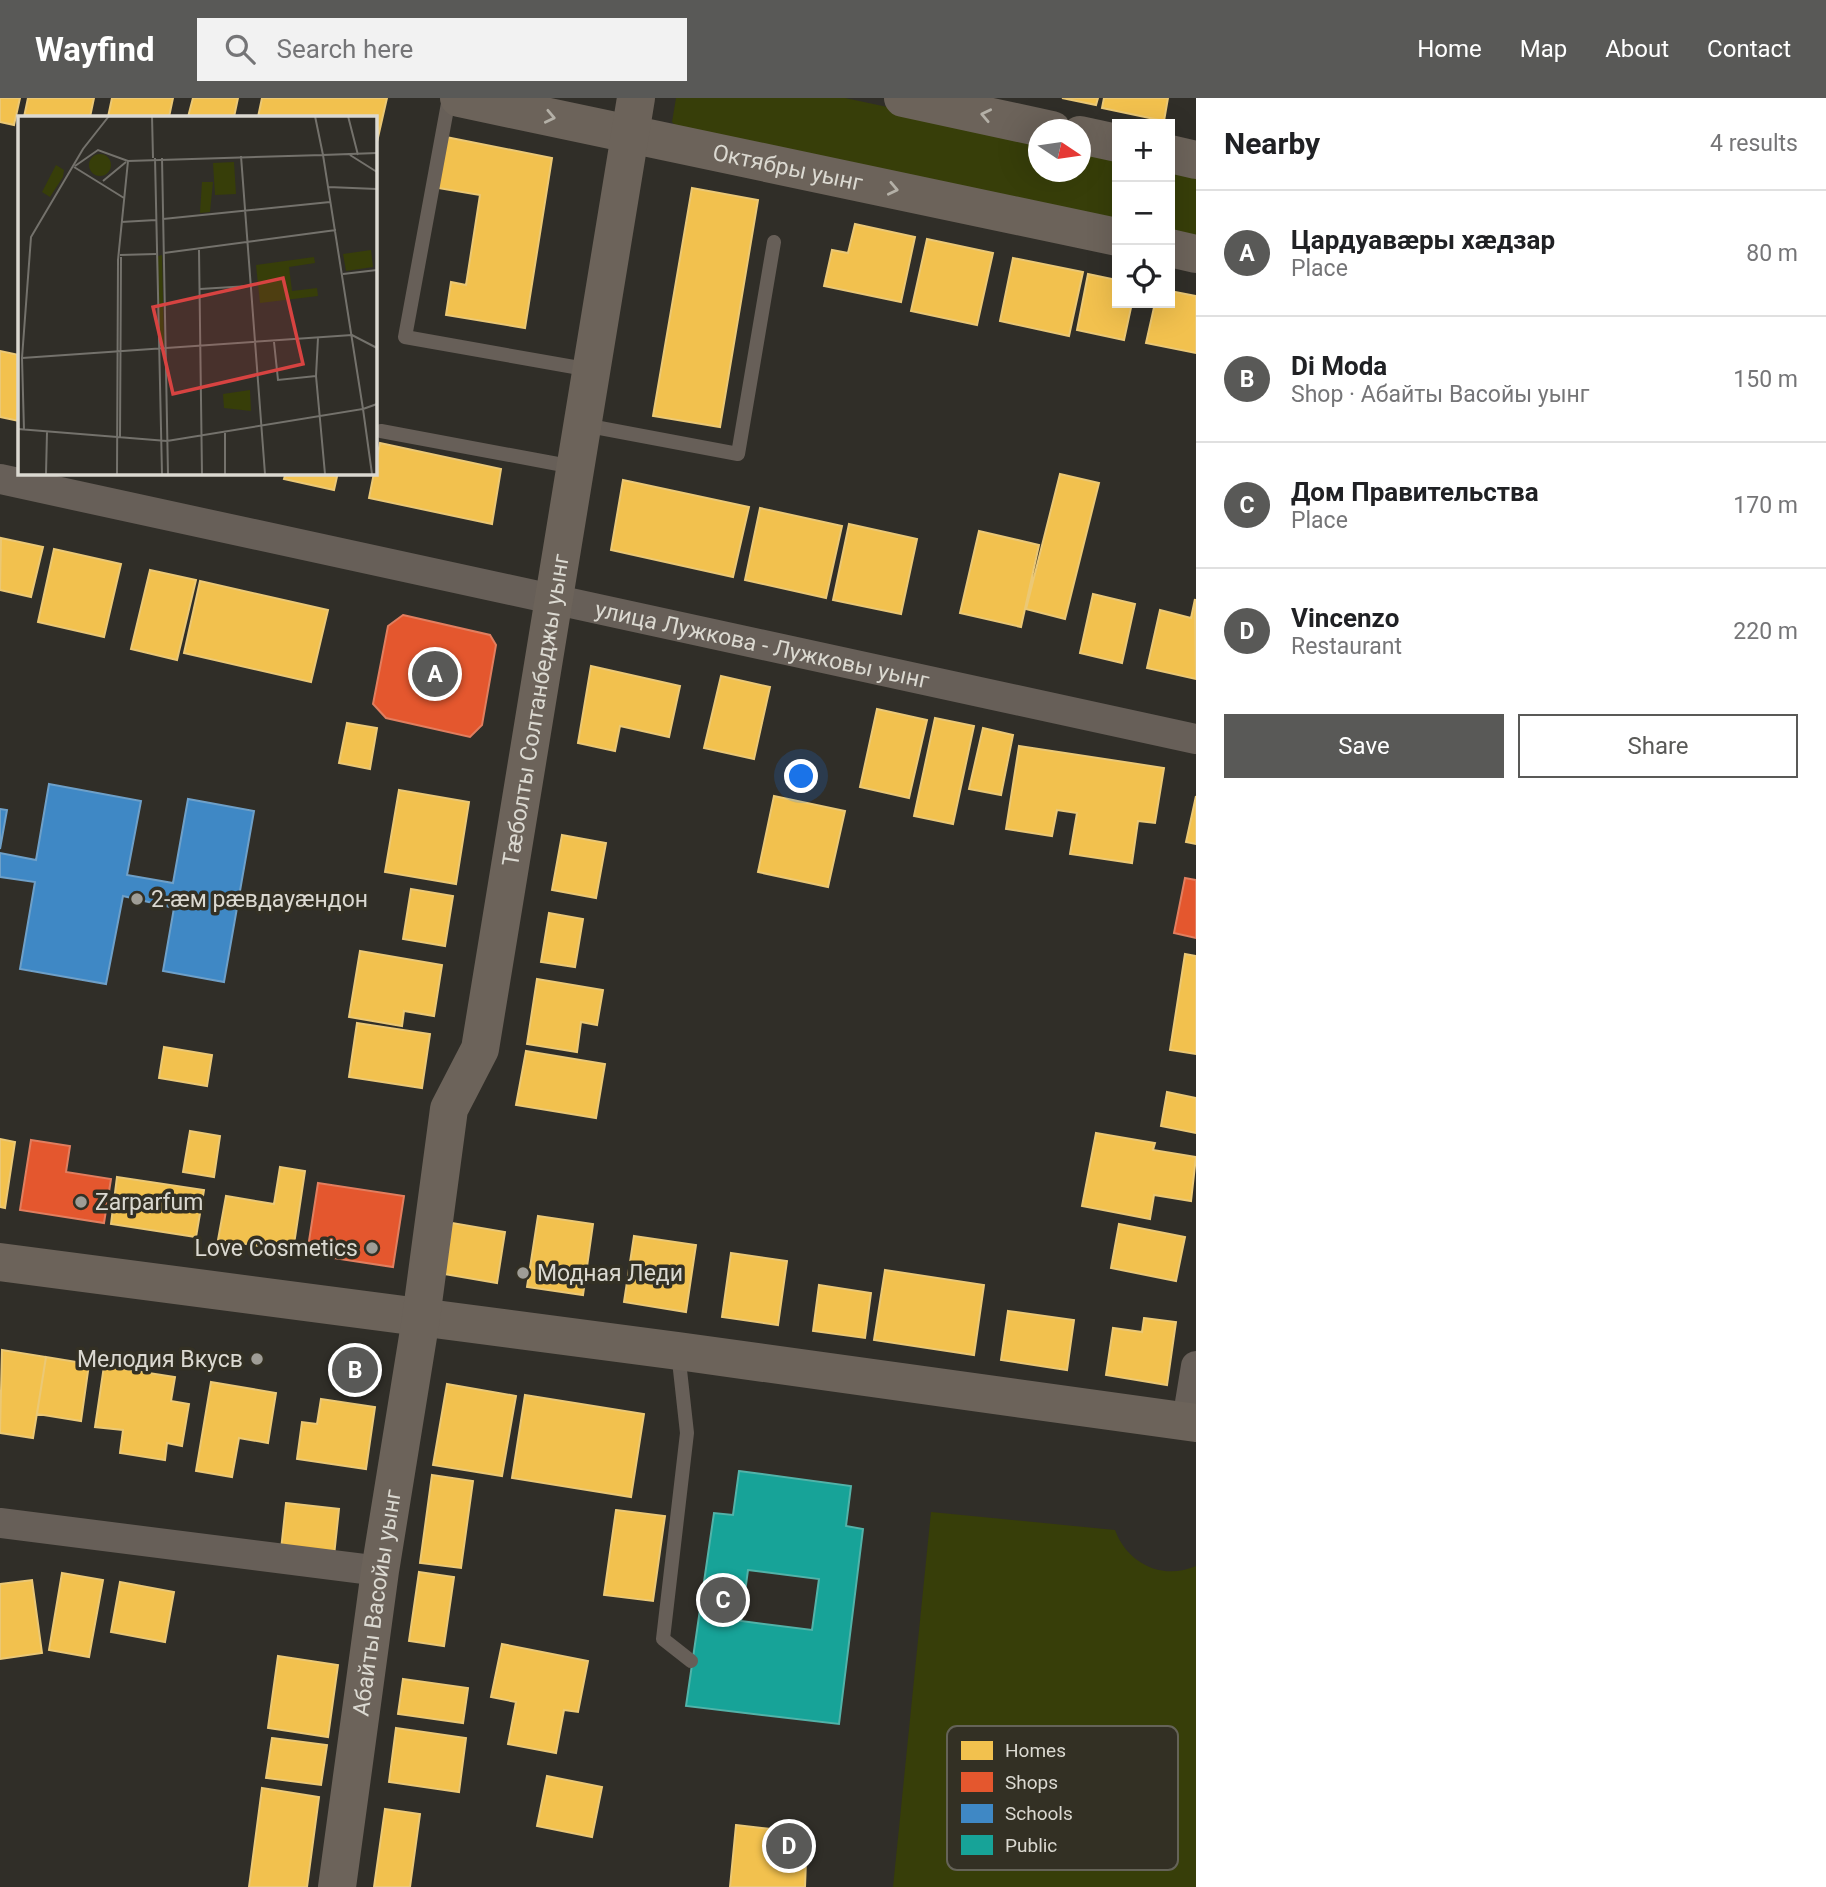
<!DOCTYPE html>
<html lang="en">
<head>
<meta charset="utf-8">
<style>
  :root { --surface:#fff; --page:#f2f2f2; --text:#202124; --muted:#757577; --line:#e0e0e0; --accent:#595957 }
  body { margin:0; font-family:Roboto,sans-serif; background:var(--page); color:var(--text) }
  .controls { position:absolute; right:21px; top:21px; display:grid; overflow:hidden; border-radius:0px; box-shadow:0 7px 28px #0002 }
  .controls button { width:63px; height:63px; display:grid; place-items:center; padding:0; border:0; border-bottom:2px solid var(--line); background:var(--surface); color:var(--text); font:35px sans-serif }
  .compass { position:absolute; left:1028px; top:21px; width:63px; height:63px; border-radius:50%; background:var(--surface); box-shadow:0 7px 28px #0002; rotate:103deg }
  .you { position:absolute; left:802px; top:679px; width:24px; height:24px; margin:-18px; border:5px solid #fff; border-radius:50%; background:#1a73e8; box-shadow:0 0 0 10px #1a73e833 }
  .badge { display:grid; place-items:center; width:46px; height:46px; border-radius:50%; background:var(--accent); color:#fff; font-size:23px; font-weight:700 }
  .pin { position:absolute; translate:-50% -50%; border:4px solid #fff; box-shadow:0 2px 7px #0006 }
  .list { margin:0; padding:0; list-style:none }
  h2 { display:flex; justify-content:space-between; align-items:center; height:91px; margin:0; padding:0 28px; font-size:30px }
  h2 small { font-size:23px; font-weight:400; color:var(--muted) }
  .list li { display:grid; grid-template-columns:46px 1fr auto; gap:21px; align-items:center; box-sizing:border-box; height:126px; padding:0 28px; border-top:2px solid var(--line) }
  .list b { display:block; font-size:26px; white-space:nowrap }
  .list p { margin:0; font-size:23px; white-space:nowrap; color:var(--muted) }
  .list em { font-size:23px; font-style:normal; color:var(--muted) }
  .actions { display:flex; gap:14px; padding:21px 28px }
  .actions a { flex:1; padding:16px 0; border:2px solid var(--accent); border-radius:0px; text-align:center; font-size:24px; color:var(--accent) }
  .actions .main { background:var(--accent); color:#fff }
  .icon { flex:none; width:38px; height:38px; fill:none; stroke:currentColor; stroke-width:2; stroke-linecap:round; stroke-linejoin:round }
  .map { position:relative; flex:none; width:1196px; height:1789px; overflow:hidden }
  header { display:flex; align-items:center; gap:42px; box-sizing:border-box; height:98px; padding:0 35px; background:var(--accent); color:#fff }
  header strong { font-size:33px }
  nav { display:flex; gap:38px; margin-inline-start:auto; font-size:24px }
  .search { width:490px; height:63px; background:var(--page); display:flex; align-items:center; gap:18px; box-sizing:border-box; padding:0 24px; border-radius:0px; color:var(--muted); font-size:26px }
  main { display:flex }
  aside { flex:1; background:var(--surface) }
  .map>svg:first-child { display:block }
  .green { fill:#373e09 }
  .homes { fill:#f2c14e; stroke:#ebc875; stroke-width:2 }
  .shops { fill:#e4572e; stroke:#e17e5f; stroke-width:2 }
  .schools { fill:#3f88c5; stroke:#6ea0c9; stroke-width:2 }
  .public { fill:#17a398; stroke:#52b3a9; stroke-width:2; fill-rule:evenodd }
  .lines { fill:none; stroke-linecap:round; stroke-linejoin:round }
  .lane { stroke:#675f58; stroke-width:14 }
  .street { stroke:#675f58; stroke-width:30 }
  .secondary { stroke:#6c635a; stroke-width:38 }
  .oneway { stroke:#b4b0a7 }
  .poi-dot { fill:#9f9d96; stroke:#333024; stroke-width:2.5 }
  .labels { text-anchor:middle; stroke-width:7; stroke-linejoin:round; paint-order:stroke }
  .street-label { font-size:23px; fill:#dbd9d1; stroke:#333024 }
  .poi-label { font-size:23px; fill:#dbd9d1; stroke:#333024; text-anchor:start }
  .inset-road { fill:none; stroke:#74726c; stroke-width:2 }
  .view { fill:#d74341; fill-opacity:0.15; stroke:#d74341; stroke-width:3.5 }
  .inset-edge { fill:none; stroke:#dbd9d1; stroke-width:3.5 }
  .key { fill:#333024; stroke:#656358; stroke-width:2 }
  .key-label { font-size:19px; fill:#dbd9d1 }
</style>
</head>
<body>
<header>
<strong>Wayfind</strong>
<div class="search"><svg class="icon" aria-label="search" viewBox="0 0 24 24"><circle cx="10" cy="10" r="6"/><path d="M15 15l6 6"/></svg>Search here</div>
<nav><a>Home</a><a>Map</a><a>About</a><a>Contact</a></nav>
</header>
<main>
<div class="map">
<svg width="1196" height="1789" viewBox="0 0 1196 1789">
  <rect width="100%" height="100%" fill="#302e28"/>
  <path class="green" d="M676,0H845L1038,41V74H1080L1081,50L1117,58V125L682,34L672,24Z
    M1170,70L1196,75V142L1170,136Z
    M931,1414L1115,1432C1127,1465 1162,1483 1196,1468V1789H893Z"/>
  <path class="homes" d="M0,0H20L14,27L0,24Z
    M28,0H94L90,19H24Z
    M112,0H173L169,19H108Z
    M193,0H238L234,19H188Z
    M262,0H387L374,57V19H258Z
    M1062,0H1098L1096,7Z
    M1104,0H1168L1164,23L1102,10Z
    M446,39L552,60L525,230L446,217L451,184L466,187L480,97L438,90Z
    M692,90L758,102L720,329L653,318Z
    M855,126L915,139L901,204L824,188L832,152L848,155Z
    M927,141L993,155L977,227L911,213Z
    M1013,160L1083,174L1069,238L1000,223Z
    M1088,176L1117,182V205H1132L1124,242L1077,232Z
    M1170,193L1196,198V255L1146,245L1155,205H1170Z
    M0,253L19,257V323L0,319Z
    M380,345L501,371L492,426L369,400Z
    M286,374H338L334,392L284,381Z
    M1060,376L1099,385L1065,521L1026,511Z
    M623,382L749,409L733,479L611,452Z
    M760,410L842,428L826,500L745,482Z
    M849,426L917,441L901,516L833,502Z
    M979,433L1039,447L1021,529L960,515Z
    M1,440L43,449L31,499L0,492Z
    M54,451L121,466L104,539L38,524Z
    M150,472L196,482L177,562L131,551Z
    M200,483L328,512L311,584L184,555Z
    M1093,496L1135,506L1122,565L1080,555Z
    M1195,501L1196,581L1147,570L1160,512L1191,520Z
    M591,568L680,588L669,639L620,628L615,653L578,645Z
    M721,578L770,589L754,661L704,650Z
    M877,611L927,622L909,700L860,689Z
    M935,620L974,628L953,726L914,718Z
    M347,625L377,630L370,671L339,665Z
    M983,630L1013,637L1001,697L969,691Z
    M1019,648L1164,670L1155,725L1138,723L1132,765L1070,756L1077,715L1057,712L1052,738L1006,731Z
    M399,692L469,704L456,786L385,774Z
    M774,698L845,713L828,789L758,774Z
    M1196,698V746L1186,744Z
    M562,737L606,745L596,800L552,792Z
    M411,791L453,798L445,848L403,841Z
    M549,815L583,821L575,869L541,864Z
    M360,853L442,867L434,918L404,913L402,928L349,919Z
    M1185,856L1196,858V956L1170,952Z
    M537,881L603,892L597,927L581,924L577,954L527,946Z
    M357,925L430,936L422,990L349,979Z
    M164,949L212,957L207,988L159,980Z
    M526,953L605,966L596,1020L516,1007Z
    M1167,994L1196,1000V1035L1161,1028Z
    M190,1033L220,1038L214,1079L183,1074Z
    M1096,1035L1155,1045L1153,1052L1196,1059L1191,1103L1154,1097L1150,1121L1082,1108Z
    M0,1041L15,1044L5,1110L0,1109Z
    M280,1069L305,1073L293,1153L218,1142L226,1098L274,1106Z
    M117,1079L204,1092L196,1139L111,1126Z
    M538,1118L593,1126L583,1197L527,1189Z
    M452,1125L505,1134L497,1185L444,1176Z
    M1119,1126L1185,1139L1176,1183L1111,1170Z
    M634,1138L696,1147L686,1214L624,1204Z
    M731,1155L787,1163L778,1227L722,1219Z
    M885,1172L984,1187L974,1257L874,1242Z
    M819,1187L871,1195L865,1240L813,1233Z
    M1008,1213L1074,1222L1067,1272L1001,1262Z
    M1144,1220L1176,1224L1167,1287L1106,1277L1113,1230L1142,1234Z
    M2,1252L46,1259L33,1340L0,1335Z
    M46,1259L89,1266L81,1323L37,1316Z
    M104,1268L175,1279L171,1303L189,1306L182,1348L167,1345L165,1362L120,1355L123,1332L95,1329Z
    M211,1284L276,1295L268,1345L239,1340L232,1379L196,1373Z
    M447,1286L516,1298L502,1378L433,1367Z
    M525,1297L644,1316L631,1399L512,1380Z
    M321,1301L375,1309L366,1371L297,1361L302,1324L317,1326Z
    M432,1377L473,1383L461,1470L420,1465Z
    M286,1405L339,1411L334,1458L281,1452Z
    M616,1412L665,1418L653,1503L604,1497Z
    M419,1474L454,1479L444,1548L409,1543Z
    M62,1475L103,1482L89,1559L49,1552Z
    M32,1482L42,1555L0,1561V1486Z
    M120,1484L174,1494L165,1544L111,1534Z
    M502,1546L588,1563L578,1614L564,1612L556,1655L508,1646L516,1604L491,1599Z
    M278,1558L338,1567L328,1639L268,1630Z
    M403,1581L468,1590L463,1625L398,1616Z
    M396,1630L466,1640L459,1694L389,1684Z
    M272,1640L327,1647L321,1687L266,1680Z
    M547,1678L602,1689L592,1739L537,1728Z
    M262,1690L319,1699L307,1789H249Z
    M385,1711L420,1716L410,1789H374Z
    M736,1727L807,1735L805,1789H730Z"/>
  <path class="shops" d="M403,517L490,537L496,547L482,627L470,639L386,620L373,606L388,528Z
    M1185,780L1196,782V840L1174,835Z
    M31,1042L70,1048L66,1074L111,1081L104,1125L20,1112Z
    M318,1085L404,1098L393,1169L307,1156Z"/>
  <path class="schools" d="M49,686L141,703L127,777L173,785L188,701L254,713L224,884L163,873L174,810L123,798L106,886L20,871L35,784L0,779V755L36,762Z
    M0,711L7,712L0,751Z"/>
  <path class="public" d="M739,1373L851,1388L846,1428L863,1431L839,1626L686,1608L714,1415L733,1417ZM748,1472L819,1481L812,1532L741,1523Z"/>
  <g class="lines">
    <path class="lane" d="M449,0L405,239L591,272
      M584,327L738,356L774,144
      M381,333L574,369
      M678,1254L687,1335L663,1541L691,1563"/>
    <g class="street">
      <path id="s1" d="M0,381L1196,641"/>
      <path d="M1187,1323L1196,1268"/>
      <path d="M0,1425L380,1473"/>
    </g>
    <g class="secondary">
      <path id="s2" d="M459,0L1117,139"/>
      <path d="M903,0L1052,32"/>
      <path d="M1080,37L1117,45"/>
      <path d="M1170,56L1196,62"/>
      <path d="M1170,150L1196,156"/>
      <path d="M0,1164L678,1253L1196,1325"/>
      <path id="s3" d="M337,1789L380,1473L421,1220L449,1011L480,951L636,0"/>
    </g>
  </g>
  <defs><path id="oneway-chevron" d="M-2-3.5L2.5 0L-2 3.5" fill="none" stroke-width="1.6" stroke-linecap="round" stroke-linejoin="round" transform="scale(1.75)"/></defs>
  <g class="oneway">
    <use href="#oneway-chevron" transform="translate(986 17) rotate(-168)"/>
    <use href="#oneway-chevron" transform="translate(550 19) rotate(12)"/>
    <use href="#oneway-chevron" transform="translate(893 91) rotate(12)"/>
  </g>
  <g class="poi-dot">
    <circle cx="137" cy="801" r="7"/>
    <circle cx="81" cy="1104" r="7"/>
    <circle cx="372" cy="1150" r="7"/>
    <circle cx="523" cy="1175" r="7"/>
    <circle cx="257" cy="1261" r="7"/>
  </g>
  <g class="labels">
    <g class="street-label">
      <text dy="8" stroke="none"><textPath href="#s2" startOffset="336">Октябры уынг</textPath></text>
      <text dy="8" stroke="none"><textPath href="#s1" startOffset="780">улица Лужкова - Лужковы уынг</textPath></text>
      <text dy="8" stroke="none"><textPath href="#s3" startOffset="1197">Тæболты Солтанбеджы уынг</textPath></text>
      <text dy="8" stroke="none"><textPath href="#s3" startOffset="287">Абайты Васойы уынг</textPath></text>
    </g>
    <g class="poi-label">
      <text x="151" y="809">2-æм рӕвдауӕндон</text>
      <text x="95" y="1112">Zarparfum</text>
      <text x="358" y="1158" text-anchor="end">Love Cosmetics</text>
      <text x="537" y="1183">Модная Леди</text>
      <text x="243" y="1269" text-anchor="end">Мелодия Вкусв</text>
    </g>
  </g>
  <g transform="translate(18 18)">
    <rect width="359" height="359" fill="#302e28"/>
    <path d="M71 49a11 11 0 1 1 22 0a11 11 0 1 1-22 0ZM216,46L218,78L197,79L195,47ZM38,49L46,54L45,61L32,81L24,76ZM184,66H195L192,96L182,97ZM353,134L355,151L328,155L325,138ZM144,139L146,229H142L140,140ZM296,141L297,147L271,151L274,175L299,172L300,180L242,187L238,149ZM232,274L233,295L206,292L205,278Z" fill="#373e09"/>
    <path class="inset-road" d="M134,0L135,42M297,0L305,39M330,0L340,39M332,39L359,56M223,40L247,358M137,42L144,358M144,42L150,358M110,45L305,39M57,50L80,34L110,45M56,51L106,82M85,65L108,46M310,71L359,73M145,103L312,86M103,106L138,104M181,134L184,358M146,137L318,114M102,139L138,138M325,158L359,154M182,173L231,170M300,222L298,260L307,358M256,226L260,264L298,260M4,242L334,219L359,232M0,313L149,325L345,293L305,39L359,37M6,314L4,242L13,121L65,33L91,0M102,322L103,141M28,358L29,316M99,358L100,144L110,45M207,358V317M354,358L345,293L359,288"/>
    <path class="view" d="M265,162L285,248L155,278L135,191Z"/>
    <rect width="359" height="359" class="inset-edge"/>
  </g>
  <rect x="947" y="1628" width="231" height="144" rx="10" class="key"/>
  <rect x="961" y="1643" width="32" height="19" fill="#f2c14e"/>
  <rect x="961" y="1674" width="32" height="20" fill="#e4572e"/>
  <rect x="961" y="1706" width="32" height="19" fill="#3f88c5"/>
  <rect x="961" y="1737" width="32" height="20" fill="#17a398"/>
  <g class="key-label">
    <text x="1005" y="1659">Homes</text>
    <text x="1005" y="1691">Shops</text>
    <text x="1005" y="1722">Schools</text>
    <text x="1005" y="1754">Public</text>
  </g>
</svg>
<div class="controls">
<button>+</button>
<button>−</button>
<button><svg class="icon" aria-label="locate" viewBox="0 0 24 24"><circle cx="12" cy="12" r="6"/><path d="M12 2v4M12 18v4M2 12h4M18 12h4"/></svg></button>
</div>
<svg class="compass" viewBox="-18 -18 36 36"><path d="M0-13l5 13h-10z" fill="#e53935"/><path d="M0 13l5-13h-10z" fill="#757577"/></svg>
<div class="you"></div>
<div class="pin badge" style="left:435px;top:576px">A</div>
<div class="pin badge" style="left:355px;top:1272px">B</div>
<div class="pin badge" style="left:723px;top:1502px">C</div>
<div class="pin badge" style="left:789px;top:1748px">D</div>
</div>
<aside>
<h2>Nearby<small>4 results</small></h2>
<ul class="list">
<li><span class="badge">A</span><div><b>Цардуавæры хæдзар</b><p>Place</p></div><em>80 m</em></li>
<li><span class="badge">B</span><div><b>Di Moda</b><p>Shop · Абайты Васойы уынг</p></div><em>150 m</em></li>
<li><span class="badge">C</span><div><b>Дом Правительства</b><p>Place</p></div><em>170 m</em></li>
<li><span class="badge">D</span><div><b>Vincenzo</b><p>Restaurant</p></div><em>220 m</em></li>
</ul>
<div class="actions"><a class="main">Save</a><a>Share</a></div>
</aside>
</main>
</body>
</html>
